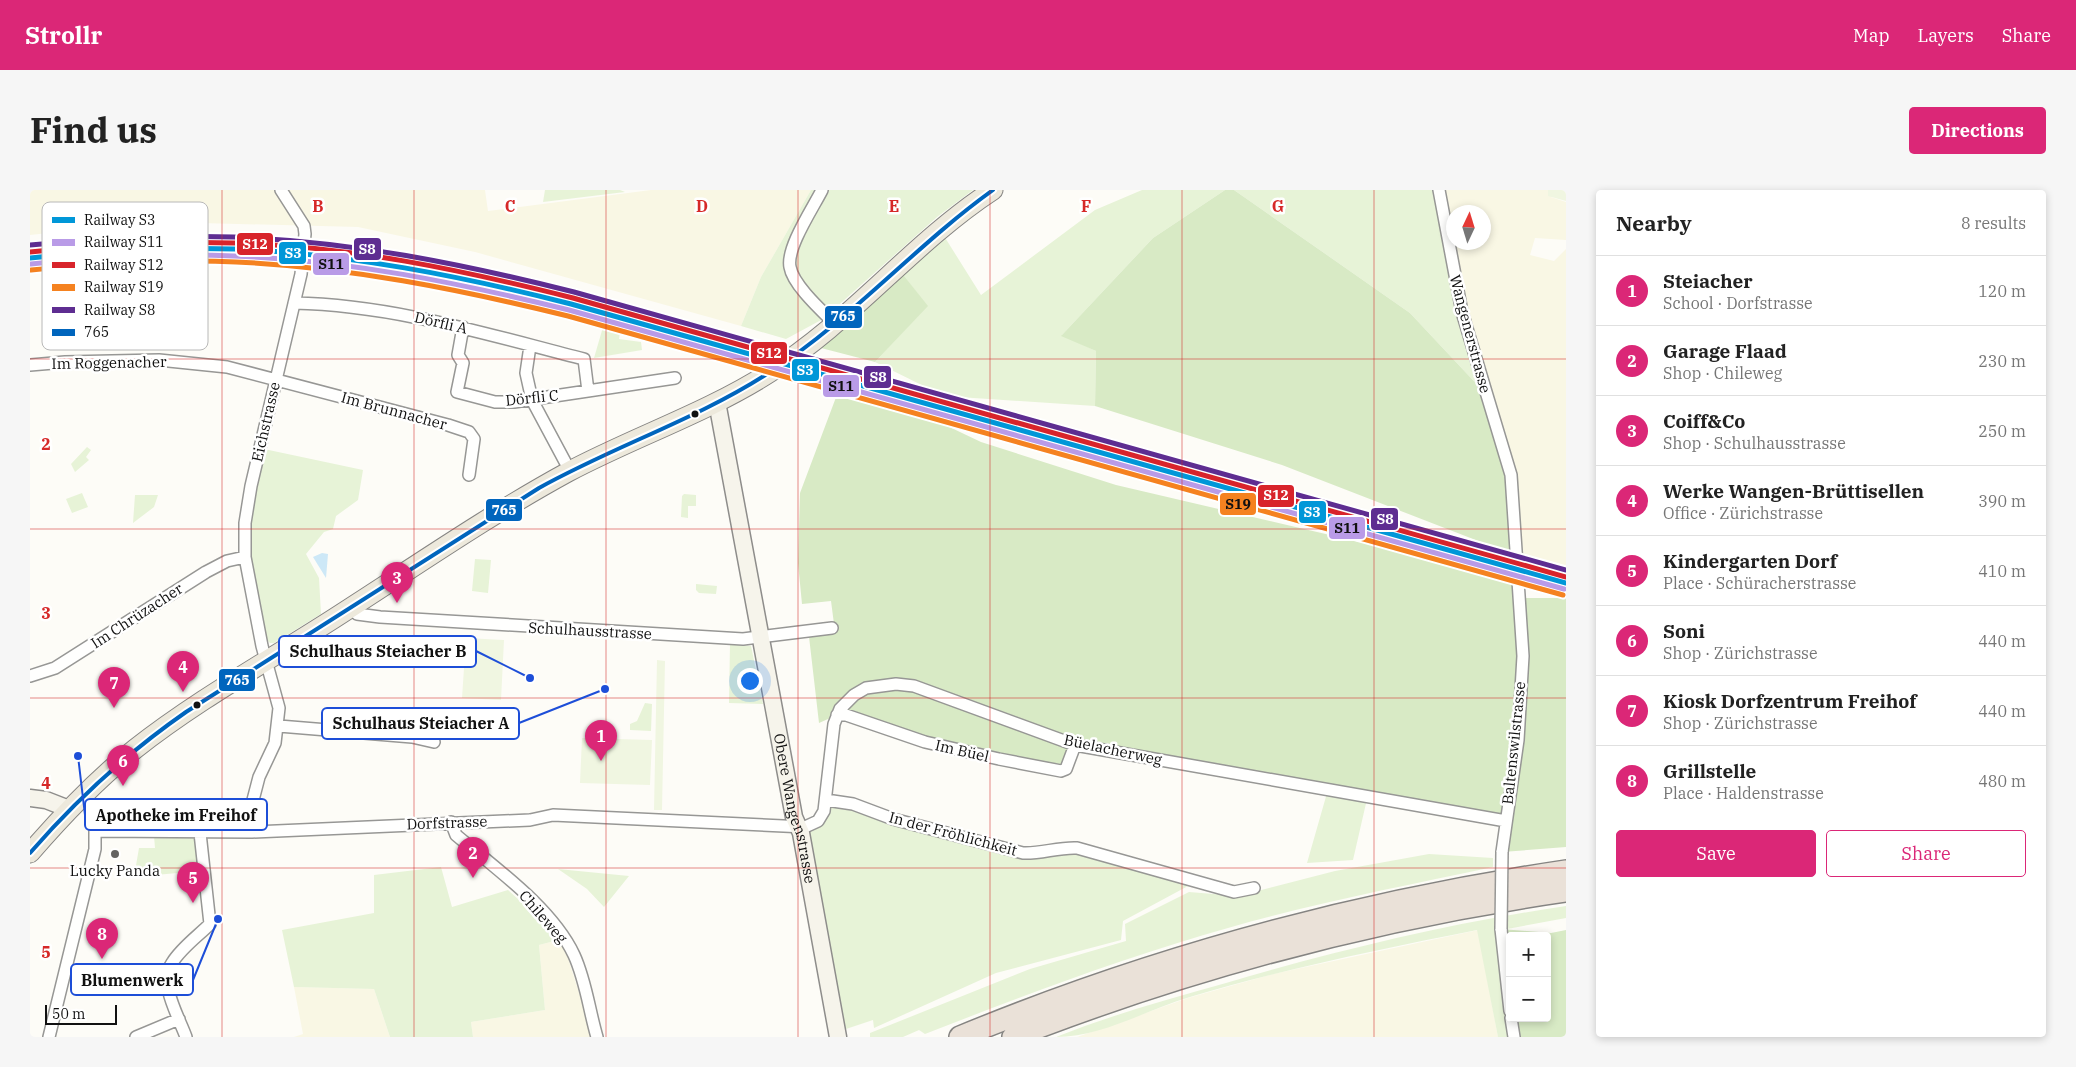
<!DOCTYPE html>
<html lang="en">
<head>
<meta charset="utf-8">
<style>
  :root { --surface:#fff; --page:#f6f6f6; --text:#222; --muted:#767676; --line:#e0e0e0; --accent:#db2777 }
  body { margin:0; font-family:"IBM Plex Serif",serif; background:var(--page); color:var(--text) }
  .controls { position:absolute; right:15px; bottom:15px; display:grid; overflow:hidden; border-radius:5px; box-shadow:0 2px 8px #0003 }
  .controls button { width:45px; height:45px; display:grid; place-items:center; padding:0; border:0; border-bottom:1px solid var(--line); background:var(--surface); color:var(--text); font:25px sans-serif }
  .compass { position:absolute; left:1416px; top:15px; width:45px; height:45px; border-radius:50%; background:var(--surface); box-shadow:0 2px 8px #0003; rotate:4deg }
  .scale { position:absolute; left:15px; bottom:12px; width:72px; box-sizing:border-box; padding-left:5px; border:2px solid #111; border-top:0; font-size:14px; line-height:18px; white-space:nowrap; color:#111; -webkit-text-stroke:4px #fff; paint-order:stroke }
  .you { position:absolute; left:719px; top:490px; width:18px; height:18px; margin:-12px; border:4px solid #fff; border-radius:50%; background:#1a73e8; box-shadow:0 0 0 8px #1a73e833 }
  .badge { display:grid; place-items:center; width:32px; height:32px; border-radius:50%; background:var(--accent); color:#fff; font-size:16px; font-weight:700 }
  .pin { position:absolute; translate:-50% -41px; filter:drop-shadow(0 1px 2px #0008) }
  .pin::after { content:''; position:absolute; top:26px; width:18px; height:15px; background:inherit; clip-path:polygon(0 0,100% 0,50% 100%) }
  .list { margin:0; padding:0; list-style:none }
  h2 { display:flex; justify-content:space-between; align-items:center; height:65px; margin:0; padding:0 20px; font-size:21px }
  h2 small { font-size:16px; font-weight:400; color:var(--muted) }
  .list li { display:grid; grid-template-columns:32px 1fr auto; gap:15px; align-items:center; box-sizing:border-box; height:70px; padding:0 20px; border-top:1px solid var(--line) }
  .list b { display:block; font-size:19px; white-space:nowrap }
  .list p { margin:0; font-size:16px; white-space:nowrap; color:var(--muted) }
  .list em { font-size:16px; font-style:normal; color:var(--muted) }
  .actions { display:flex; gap:10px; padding:15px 20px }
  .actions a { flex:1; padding:11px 0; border:1px solid var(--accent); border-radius:5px; text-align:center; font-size:18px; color:var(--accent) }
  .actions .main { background:var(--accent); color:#fff }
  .map { position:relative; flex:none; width:1536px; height:847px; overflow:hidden; border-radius:5px }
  header { display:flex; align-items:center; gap:30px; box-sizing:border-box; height:70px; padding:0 25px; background:var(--accent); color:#fff }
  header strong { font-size:24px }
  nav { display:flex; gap:28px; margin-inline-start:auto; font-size:18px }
  .intro { display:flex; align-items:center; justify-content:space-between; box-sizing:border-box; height:120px; padding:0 30px }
  h1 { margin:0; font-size:35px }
  .button { padding:12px 22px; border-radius:5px; background:var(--accent); color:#fff; font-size:18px; font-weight:700 }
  main { display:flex; gap:30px; padding:0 30px }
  aside { flex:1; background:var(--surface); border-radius:5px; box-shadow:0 2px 8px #0003 }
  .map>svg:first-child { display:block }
  .farmland { fill:#f9f7e4; fill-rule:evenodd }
  .green { fill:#e7f3d7 }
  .forest { fill:#d8eac5 }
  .pitch { fill:#f0f6e1 }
  .water { fill:#cde8f7 }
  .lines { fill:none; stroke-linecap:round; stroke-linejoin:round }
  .street-casing { stroke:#979795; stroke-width:14 }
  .secondary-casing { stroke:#8e8d8b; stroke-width:19 }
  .primary-casing { stroke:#858482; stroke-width:21 }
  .highway-casing { stroke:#858482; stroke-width:24 }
  .street { stroke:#fffffe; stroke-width:11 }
  .secondary { stroke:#f6f4eb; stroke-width:16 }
  .primary { stroke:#ede9dc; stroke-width:19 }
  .highway { stroke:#eae1d8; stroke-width:21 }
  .street-bridge-casing { stroke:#979795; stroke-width:14; stroke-linecap:butt }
  .street-bridge { stroke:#fffffe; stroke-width:11 }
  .bus-1-casing { stroke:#fff; stroke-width:8 }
  .bus-1 { stroke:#0065bd; stroke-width:4 }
  .rail-1-casing { stroke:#fff; stroke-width:9 }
  .rail-2-casing { stroke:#fff; stroke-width:9 }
  .rail-3-casing { stroke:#fff; stroke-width:9 }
  .rail-4-casing { stroke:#fff; stroke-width:9 }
  .rail-5-casing { stroke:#fff; stroke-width:9 }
  .rail-1 { stroke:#0097d8; stroke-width:5 }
  .rail-2 { stroke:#b99be7; stroke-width:5 }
  .rail-3 { stroke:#d8242b; stroke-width:5 }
  .rail-4 { stroke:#f58220; stroke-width:5 }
  .rail-5 { stroke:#5e2d91; stroke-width:5 }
  .grid { fill:none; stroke:#d62828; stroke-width:1; stroke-opacity:0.55 }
  .bus-dot { fill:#111; stroke:#fff; stroke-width:2 }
  .poi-dot { fill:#646362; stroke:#fff; stroke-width:2 }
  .labels { text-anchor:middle; stroke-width:5; stroke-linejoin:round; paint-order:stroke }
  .street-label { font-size:15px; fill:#111; stroke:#fff }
  .poi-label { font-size:15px; fill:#111; stroke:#fff }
  .key { fill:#fff; stroke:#b8b8b8; stroke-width:1 }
  .key-label { font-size:14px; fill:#111 }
  .grid-label { font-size:16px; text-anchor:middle; font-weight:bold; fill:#d62828; stroke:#fff; stroke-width:5; stroke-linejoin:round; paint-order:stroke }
  .leader { fill:none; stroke:#1d4ed8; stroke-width:2 }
  .callout-dot { fill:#1d4ed8; stroke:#fff; stroke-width:2 }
  .callout { fill:#fff; stroke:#1d4ed8; stroke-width:2 }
  .callout-label { font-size:16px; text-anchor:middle; font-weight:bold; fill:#111 }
  .line-badge { stroke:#fff; stroke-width:2 }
  .badge-label { font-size:14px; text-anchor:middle; font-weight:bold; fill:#fff }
  .pale-badge-label { font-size:14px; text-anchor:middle; font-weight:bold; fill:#111 }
</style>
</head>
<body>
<header>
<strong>Strollr</strong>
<nav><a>Map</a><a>Layers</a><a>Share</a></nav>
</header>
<div class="intro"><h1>Find us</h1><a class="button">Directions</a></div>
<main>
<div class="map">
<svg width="1536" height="847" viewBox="0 0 1536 847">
  <rect width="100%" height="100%" fill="#fdfcf7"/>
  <path class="farmland" d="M0,0H455L458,21L621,0H781L731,87L711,136L445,62L328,37L170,33L94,35L0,45Z
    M1409,0H1520L1521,7L1536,12V50L1505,48L1500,65L1524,71L1536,59V380L1487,366L1455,203ZM1424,22H1454V52H1424Z
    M1448,740L1468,847H1047L1158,808L1243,784Z
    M532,749L563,847H443L441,832L515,820L509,755Z
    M264,797L344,799L360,847H264L273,844Z"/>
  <path class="green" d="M515,0H590L595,2L513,12Z
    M781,0H943L907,27L793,129L756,149L711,136L731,87Z
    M1112,0H1195L1123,48L1032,145L1066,161L1065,216L914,206L845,172L897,116L871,82L914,46L951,105L1065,20Z
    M1204,0H1409L1455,203L1380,123Z
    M573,137L590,142L589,149L611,152L612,160L564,168Z
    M57,257L61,260L56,267L59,270L45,282L41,274Z
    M234,259L333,280L328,310L306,326L303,339L294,342L276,364L289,388L291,424L244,453H240L236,449C227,404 216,360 221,315C224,296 230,277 234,259Z
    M52,303L58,317L42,323L36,309Z
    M654,304L666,305V316H658V328L651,327L652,306Z
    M105,305H128L124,317L103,333Z
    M445,369L461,370L458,403L442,401Z
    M666,394L687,396L686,404L669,403L666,400Z
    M700,454L721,456L733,514L699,513Z
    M615,513L622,514L621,541L600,540V534L607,531Z
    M1297,603L1337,609L1323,670L1277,673Z
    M796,610L993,663L1047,658L1158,696L1093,731L1091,750L966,783L844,838L843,830L807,842L778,636Z
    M124,646L163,647L167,653L169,681L104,687L109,658H125Z
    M1399,664L1463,668V677C1374,696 1285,713 1198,738C1095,767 995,805 895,844L889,840L873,847H840V843L1000,779L1096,751L1095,734L1159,702L1208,706L1305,681Z
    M411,677L422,717L478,700L532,749L509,755L515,820L441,832L443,847H360L344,799L264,797L252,740L344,723V685Z
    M528,679L599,686L574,717L557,699Z
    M1536,716V728L1477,739L1468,737L1484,847H1468L1447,740C1351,759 1254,779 1160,807C1116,820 1072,847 1026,847C1081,825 1139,809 1196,793C1308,760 1421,733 1536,716Z"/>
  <path class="forest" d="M1195,0H1204L1380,123L1455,203L1481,285L1487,366L1252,275L1065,216L1066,161L1031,146L1123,48Z
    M871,82L898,116L845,172L791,158Z
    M808,202L892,224L951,252L1086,295L1475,386L1491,408H1536V657L1472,662L1476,631L1047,555L1031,581L807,525L789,533L778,438L804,434L801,411L772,414L768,373L770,303Z
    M1471,739L1521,743L1536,740V847H1484L1481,828H1517V746H1480V821Z"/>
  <path class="pitch" d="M1518,0H1536V11L1518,6Z
    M436,448L474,450L471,510L432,508Z
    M627,470L635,471L632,620H624Z
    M552,548L622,550L620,595L550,593Z"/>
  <path class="water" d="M292,363L298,364L296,388L283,367Z"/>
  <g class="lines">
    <g class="street-casing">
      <path id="street" d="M792,0C783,18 756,58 760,77C763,95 792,121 805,134
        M1409,0L1432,122L1481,285L1493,466L1488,550L1472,662
        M264,113C364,115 459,145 554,169L558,201
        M433,137L428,165L433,173L427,202L465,212H484L645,188
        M500,156L496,183L502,210L540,281
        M0,175L35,172L129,170L197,177L418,235L439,242L444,249L439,285
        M322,417L327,424L350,427L713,449L802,438
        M0,486L25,478L176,382L197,371L215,367
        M807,525H816L895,552L969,569L1031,581L1036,579L1045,555
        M249,536L382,547L404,552
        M796,610L823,614L863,629L993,663C1011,664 1028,657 1047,658L1204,702L1224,698
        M421,632L426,645C465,678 522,718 544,765C556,791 559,820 567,847
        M222,642L223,610L229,587L245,553L249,518L232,456L215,367V333L221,296L271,84L275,44L274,36L251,0
        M1471,739L1480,821
        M1481,828L1484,847
        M19,847L65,659V641L222,642L500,630L523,625L775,637L788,631L794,621L804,534L810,519L824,505L836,498L866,494L884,496L1045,555L1476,631
        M106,847L149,829
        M156,847C149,827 128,793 142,773C151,758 168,746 180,734L170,643"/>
    </g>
    <g class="secondary-casing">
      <g id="secondary">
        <path id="s1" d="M687,212L764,627L771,643L808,847"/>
        <path d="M0,608L16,610L39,619"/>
      </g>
    </g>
    <g class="primary-casing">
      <path id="primary" d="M0,663C32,626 66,590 105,559C171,507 247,466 317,420C390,373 461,324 538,282C604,247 676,223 739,183C821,132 882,53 963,0"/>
    </g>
    <g class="highway-casing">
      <path id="highway" d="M930,847C1124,767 1328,712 1536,681
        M983,847C1160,778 1348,728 1536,701"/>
    </g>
    <use href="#street" class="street"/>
    <use href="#secondary" class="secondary"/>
    <use href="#primary" class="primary"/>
    <use href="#highway" class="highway"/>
    <g class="street-bridge-casing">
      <path id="street-bridge" d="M1471,739L1472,662"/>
    </g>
    <use href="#street-bridge" class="street-bridge"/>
    <g class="bus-1-casing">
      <path id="bus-1" d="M0,663C47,609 97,563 156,522L509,298C584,256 668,229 740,182C821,130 885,56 963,0"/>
    </g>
    <use href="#bus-1" class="bus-1"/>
    <g class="rail-1-casing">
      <path id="rail-1" d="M0,68C68,61 136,57 205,59C319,64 431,86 541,114L1536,393"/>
    </g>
    <g class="rail-2-casing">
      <path id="rail-2" d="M1,74C69,67 136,63 204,66C318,70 429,93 539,120L1534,399"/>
    </g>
    <g class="rail-3-casing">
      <path id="rail-3" d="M0,62C68,55 135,51 204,53C319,56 432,80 543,108L1536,387"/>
    </g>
    <g class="rail-4-casing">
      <path id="rail-4" d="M1,80C69,74 137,69 206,72C318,77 428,99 538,126L1533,405"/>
    </g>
    <g class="rail-5-casing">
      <path id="rail-5" d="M0,55C68,49 136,45 204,47C320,51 433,74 544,102L1536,380"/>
    </g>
    <use href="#rail-1" class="rail-1"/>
    <use href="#rail-2" class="rail-2"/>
    <use href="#rail-3" class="rail-3"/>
    <use href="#rail-4" class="rail-4"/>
    <use href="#rail-5" class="rail-5"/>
  </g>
  <path class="grid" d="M192,0V847M384,0V847M576,0V847M768,0V847M960,0V847M1152,0V847M1344,0V847M0,169H1536M0,339H1536M0,508H1536M0,678H1536"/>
  <g class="bus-dot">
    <circle cx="665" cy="224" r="4.5"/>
    <circle cx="167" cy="515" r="4.5"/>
  </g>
  <circle class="poi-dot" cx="85" cy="664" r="5"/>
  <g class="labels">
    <g class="street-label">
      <text transform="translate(411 133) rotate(13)" y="5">Dörfli A</text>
      <text transform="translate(1440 144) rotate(75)" y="5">Wangenerstrasse</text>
      <text transform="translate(79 173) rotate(-1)" y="5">Im Roggenacher</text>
      <text transform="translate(502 208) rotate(-6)" y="5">Dörfli C</text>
      <text transform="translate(364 221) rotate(15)" y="5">Im Brunnacher</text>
      <text transform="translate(236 232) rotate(-77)" y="5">Eichstrasse</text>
      <text transform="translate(107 426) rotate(-33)" y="5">Im Chrüzacher</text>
      <text transform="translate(560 441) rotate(3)" y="5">Schulhausstrasse</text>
      <text transform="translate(1484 553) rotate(-84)" y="5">Baltenswilstrasse</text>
      <text transform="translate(1083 560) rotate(12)" y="5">Büelacherweg</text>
      <text transform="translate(932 561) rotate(13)" y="5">Im Büel</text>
      <text dy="5" stroke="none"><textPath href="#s1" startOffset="414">Obere Wangenstrasse</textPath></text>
      <text transform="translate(417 633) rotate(-2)" y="5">Dorfstrasse</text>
      <text transform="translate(923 644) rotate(15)" y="5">In der Fröhlichkeit</text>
      <text transform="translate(513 727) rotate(49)" y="5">Chileweg</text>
    </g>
    <g class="poi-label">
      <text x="85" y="686">Lucky Panda</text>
    </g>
  </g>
  <rect x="12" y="12" width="166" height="148" rx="8" class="key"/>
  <rect x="22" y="27" width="23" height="6" fill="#0097d8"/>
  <rect x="22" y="49" width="23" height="7" fill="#b99be7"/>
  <rect x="22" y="72" width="23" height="6" fill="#d8242b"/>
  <rect x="22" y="94" width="23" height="7" fill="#f58220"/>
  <rect x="22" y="117" width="23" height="6" fill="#5e2d91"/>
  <rect x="22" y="139" width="23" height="7" fill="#0065bd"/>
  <g class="key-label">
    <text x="54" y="35">Railway S3</text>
    <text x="54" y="57">Railway S11</text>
    <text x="54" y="80">Railway S12</text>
    <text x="54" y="102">Railway S19</text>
    <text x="54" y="125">Railway S8</text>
    <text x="54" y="147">765</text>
  </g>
  <g class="grid-label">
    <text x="288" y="22">B</text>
    <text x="480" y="22">C</text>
    <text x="672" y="22">D</text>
    <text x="864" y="22">E</text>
    <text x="1056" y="22">F</text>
    <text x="1248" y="22">G</text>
    <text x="16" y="260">2</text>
    <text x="16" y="429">3</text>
    <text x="16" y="599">4</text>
    <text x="16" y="768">5</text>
  </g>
  <path class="leader" d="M500 488L446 461M575 499L489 533M48 566L55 625M188 729L163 790"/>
  <g class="callout-dot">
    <circle cx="500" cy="488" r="5"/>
    <circle cx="575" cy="499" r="5"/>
    <circle cx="48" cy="566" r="5"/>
    <circle cx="188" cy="729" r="5"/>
  </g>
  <g class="callout">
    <rect x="249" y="446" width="197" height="31" rx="5"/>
    <rect x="292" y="518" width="197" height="31" rx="5"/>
    <rect x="55" y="609" width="182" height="31" rx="5"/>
    <rect x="41" y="774" width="122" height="31" rx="5"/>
  </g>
  <g class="callout-label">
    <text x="348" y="467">Schulhaus Steiacher B</text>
    <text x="391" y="539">Schulhaus Steiacher A</text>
    <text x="146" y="631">Apotheke im Freihof</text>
    <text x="102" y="796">Blumenwerk</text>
  </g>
  <g class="line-badge">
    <rect x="206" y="42" width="38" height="24" rx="5" fill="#d8242b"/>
    <rect x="323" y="47" width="29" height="24" rx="5" fill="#5e2d91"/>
    <rect x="248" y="51" width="29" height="24" rx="5" fill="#0097d8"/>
    <rect x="282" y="62" width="38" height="24" rx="5" fill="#b99be7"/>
    <rect x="794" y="115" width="39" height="24" rx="5" fill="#0065bd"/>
    <rect x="720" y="151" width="38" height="24" rx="5" fill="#d8242b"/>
    <rect x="761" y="168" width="29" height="24" rx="5" fill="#0097d8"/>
    <rect x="833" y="175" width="29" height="24" rx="5" fill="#5e2d91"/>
    <rect x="792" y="184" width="38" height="24" rx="5" fill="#b99be7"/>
    <rect x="1227" y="294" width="38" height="24" rx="5" fill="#d8242b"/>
    <rect x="1189" y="302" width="38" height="24" rx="5" fill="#f58220"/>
    <rect x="455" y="308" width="38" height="24" rx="5" fill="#0065bd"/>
    <rect x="1268" y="310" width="29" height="24" rx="5" fill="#0097d8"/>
    <rect x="1340" y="317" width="29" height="24" rx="5" fill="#5e2d91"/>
    <rect x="1298" y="326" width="38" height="24" rx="5" fill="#b99be7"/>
    <rect x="188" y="478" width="38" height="24" rx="5" fill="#0065bd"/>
  </g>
  <g class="badge-label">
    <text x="225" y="59">S12</text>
    <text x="337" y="64">S8</text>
    <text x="263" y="68">S3</text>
    <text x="813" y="131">765</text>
    <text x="739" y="168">S12</text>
    <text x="775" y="185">S3</text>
    <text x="848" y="192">S8</text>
    <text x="1246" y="310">S12</text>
    <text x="474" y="325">765</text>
    <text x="1282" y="327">S3</text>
    <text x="1355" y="334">S8</text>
    <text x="207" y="495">765</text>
  </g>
  <g class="pale-badge-label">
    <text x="301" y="79">S11</text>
    <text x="811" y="201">S11</text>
    <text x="1208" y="319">S19</text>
    <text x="1317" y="343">S11</text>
  </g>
</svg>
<div class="controls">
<button>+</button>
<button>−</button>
</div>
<svg class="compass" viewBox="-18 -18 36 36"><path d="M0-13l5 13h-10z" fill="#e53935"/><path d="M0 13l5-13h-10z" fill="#767676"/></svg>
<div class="scale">50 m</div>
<div class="you"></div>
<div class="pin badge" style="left:571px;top:571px">1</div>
<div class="pin badge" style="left:443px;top:688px">2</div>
<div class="pin badge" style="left:367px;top:413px">3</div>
<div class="pin badge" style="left:153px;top:502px">4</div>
<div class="pin badge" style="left:163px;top:713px">5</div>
<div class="pin badge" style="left:93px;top:596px">6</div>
<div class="pin badge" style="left:84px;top:518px">7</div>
<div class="pin badge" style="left:72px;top:769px">8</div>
</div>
<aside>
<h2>Nearby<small>8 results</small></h2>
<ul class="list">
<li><span class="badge">1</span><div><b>Steiacher</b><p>School · Dorfstrasse</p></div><em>120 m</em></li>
<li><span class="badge">2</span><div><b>Garage Flaad</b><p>Shop · Chileweg</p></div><em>230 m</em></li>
<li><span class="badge">3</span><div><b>Coiff&amp;Co</b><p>Shop · Schulhausstrasse</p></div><em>250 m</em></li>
<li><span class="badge">4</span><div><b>Werke Wangen-Brüttisellen</b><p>Office · Zürichstrasse</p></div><em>390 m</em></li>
<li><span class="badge">5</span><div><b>Kindergarten Dorf</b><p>Place · Schüracherstrasse</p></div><em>410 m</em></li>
<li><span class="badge">6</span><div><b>Soni</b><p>Shop · Zürichstrasse</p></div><em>440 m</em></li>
<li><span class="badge">7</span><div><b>Kiosk Dorfzentrum Freihof</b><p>Shop · Zürichstrasse</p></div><em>440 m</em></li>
<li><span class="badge">8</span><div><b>Grillstelle</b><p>Place · Haldenstrasse</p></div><em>480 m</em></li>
</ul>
<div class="actions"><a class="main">Save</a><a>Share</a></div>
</aside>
</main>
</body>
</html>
